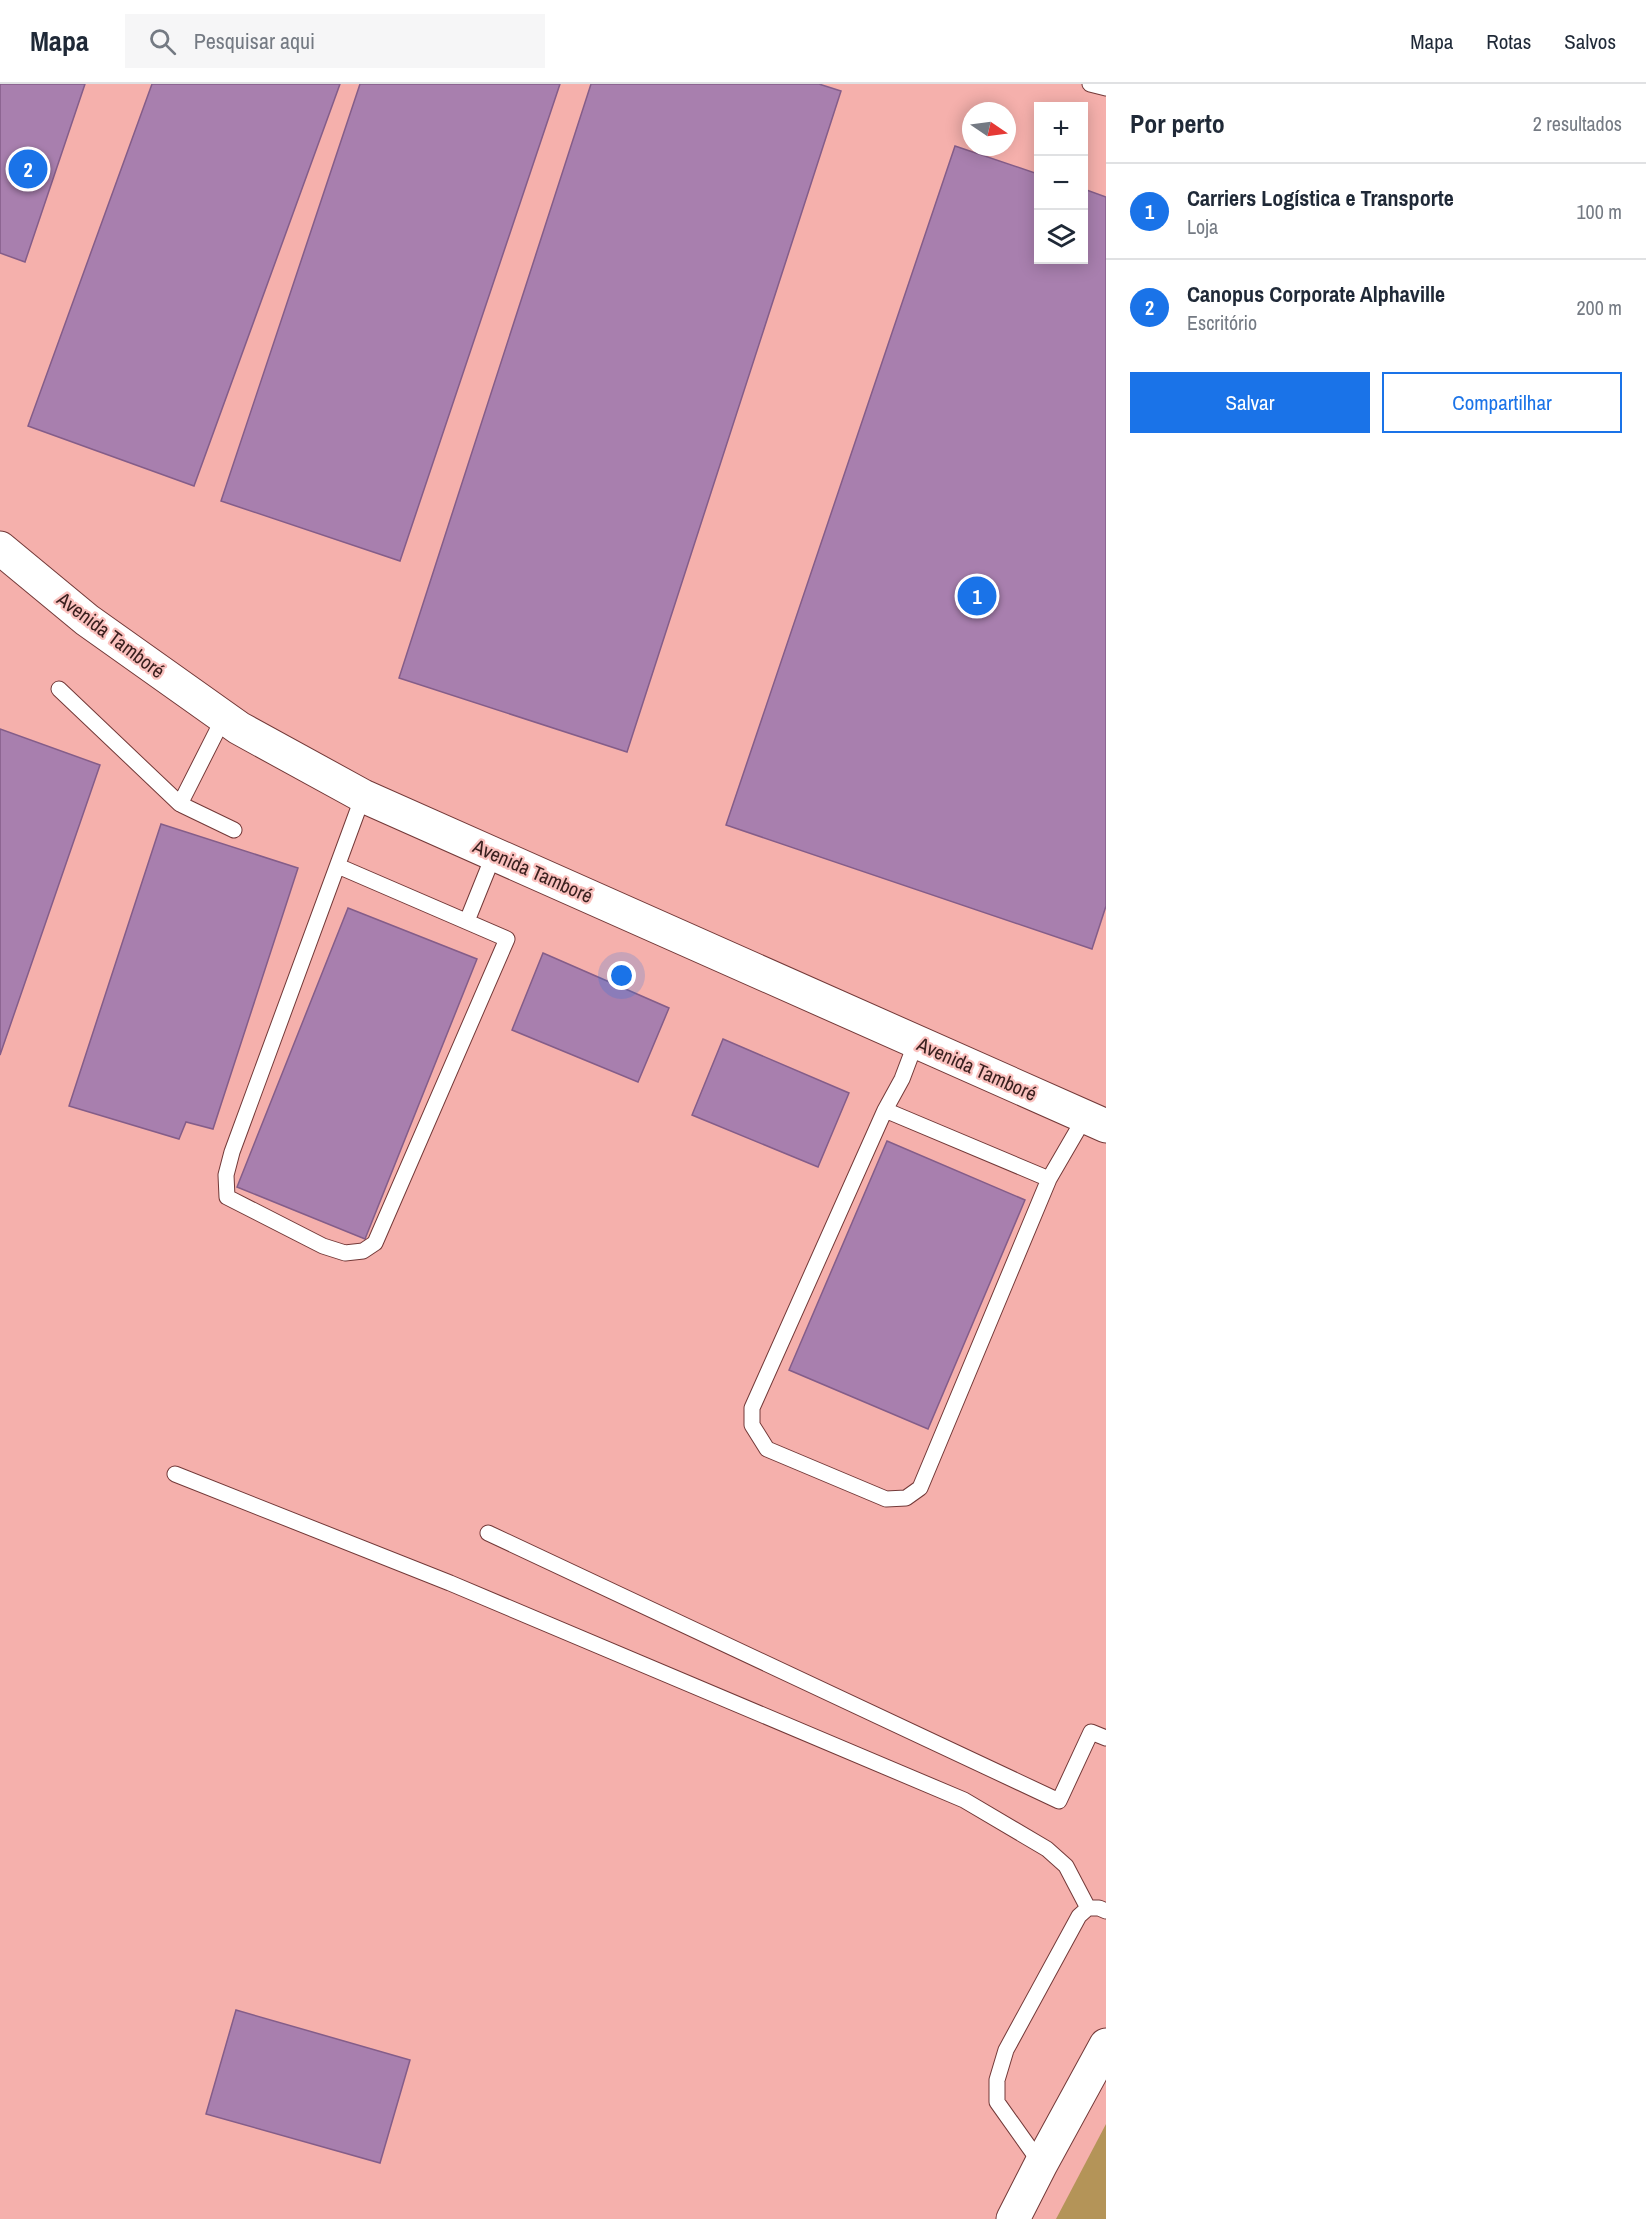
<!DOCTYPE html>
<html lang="pt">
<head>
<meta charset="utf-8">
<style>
  :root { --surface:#fff; --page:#f6f6f7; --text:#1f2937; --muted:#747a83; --line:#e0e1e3; --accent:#1a73e8 }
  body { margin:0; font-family:"Archivo Narrow",sans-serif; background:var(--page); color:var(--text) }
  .controls { position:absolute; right:18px; top:18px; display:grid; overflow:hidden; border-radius:0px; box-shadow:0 3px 15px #0003 }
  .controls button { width:54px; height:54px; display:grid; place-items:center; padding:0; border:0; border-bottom:2px solid var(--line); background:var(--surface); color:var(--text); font:30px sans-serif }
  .compass { position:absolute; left:962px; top:18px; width:54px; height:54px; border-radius:50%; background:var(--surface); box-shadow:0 3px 15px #0003; rotate:103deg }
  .you { position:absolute; left:622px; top:892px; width:21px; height:21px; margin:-15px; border:4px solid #fff; border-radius:50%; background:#1a73e8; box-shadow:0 0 0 9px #1a73e833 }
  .badge { display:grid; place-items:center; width:39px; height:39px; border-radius:50%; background:var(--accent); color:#fff; font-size:20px; font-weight:700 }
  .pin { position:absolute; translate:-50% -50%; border:3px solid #fff; box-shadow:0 2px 6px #0006 }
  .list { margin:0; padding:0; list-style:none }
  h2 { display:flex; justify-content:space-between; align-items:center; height:78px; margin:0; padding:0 24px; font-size:26px }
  h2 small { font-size:20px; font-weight:400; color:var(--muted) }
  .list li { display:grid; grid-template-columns:39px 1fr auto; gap:18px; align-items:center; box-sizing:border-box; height:96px; padding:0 24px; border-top:2px solid var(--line) }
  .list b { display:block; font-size:22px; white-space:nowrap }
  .list p { margin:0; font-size:20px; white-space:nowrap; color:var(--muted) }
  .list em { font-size:20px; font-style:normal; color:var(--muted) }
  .actions { display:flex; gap:12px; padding:18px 24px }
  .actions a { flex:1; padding:14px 0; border:2px solid var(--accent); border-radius:0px; text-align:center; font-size:21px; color:var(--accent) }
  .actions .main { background:var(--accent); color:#fff }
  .icon { flex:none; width:33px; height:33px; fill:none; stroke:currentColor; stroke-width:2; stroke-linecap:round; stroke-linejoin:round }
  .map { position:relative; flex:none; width:1106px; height:2135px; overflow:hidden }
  header { display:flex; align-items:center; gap:36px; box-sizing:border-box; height:84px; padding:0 30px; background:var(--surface); border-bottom:2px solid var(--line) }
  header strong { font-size:28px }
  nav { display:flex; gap:33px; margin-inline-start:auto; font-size:21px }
  .search { width:420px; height:54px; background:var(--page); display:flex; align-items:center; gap:15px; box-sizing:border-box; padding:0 21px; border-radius:0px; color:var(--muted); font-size:22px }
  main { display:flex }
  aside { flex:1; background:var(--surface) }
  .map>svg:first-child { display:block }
  .green { fill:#b49458 }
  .building { fill:#a87fae; stroke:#845d89; stroke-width:1.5 }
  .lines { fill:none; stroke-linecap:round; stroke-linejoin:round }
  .service-casing { stroke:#733938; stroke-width:17 }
  .tertiary-casing { stroke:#733938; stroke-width:35 }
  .secondary-casing { stroke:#733938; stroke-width:35 }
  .service { stroke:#fff; stroke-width:15 }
  .tertiary { stroke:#fff; stroke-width:33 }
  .secondary { stroke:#fff; stroke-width:33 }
  .labels { text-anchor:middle; stroke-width:4.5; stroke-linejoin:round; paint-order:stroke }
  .street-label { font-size:20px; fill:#3a201f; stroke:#fac1be }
</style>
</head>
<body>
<header>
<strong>Mapa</strong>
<div class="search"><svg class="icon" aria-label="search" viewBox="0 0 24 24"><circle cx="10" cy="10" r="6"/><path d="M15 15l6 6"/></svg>Pesquisar aqui</div>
<nav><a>Mapa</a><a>Rotas</a><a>Salvos</a></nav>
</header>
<main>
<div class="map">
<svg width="1106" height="2135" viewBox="0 0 1106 2135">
  <rect width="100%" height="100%" fill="#f5b0ac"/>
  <path class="green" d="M1106,2040V2135H1056Z"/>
  <path class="building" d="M0,0H85L25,178L0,169Z
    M152,0H340L194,402L28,342Z
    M360,0H560L400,477L221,417Z
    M591,0H819L841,7L627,668L399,594Z
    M955,62L1038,90V176H1084V105L1106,113V822L1092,865L726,741Z
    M0,645L100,681L0,971Z
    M161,740L298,784L213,1045L186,1038L179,1055L69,1022Z
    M348,824L477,875L365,1155L237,1103Z
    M543,869L669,924L638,998L512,946Z
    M723,955L849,1009L818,1083L692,1031Z
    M887,1057L1025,1116L928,1345L789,1286Z
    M236,1926L410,1976L380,2079L206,2030Z"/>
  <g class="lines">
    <g class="service-casing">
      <path id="service" d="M1090,0L1106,4
        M59,605L180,720
        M224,633L180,720L234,746
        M338,782L507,855L375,1159L363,1167L345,1169L323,1162L227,1113L226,1091L232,1068L363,712
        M467,837L494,770
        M916,958L902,995L885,1026L752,1324V1341L767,1365L886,1415L906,1414L920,1404L1049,1095L1085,1033
        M885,1026L1049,1095
        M175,1390L450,1499L964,1716L1047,1765L1066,1782L1088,1824
        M488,1449L1059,1717L1091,1648L1106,1654
        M1041,2080L997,2018V1996L1006,1966L1079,1832L1088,1824H1099L1106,1827"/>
    </g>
    <g class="tertiary-casing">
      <path id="tertiary" d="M0,464L87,536L239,644L363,712L1106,1042"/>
    </g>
    <g class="secondary-casing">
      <path id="secondary" d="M1013,2135L1041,2080L1106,1961"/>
    </g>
    <use href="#service" class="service"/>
    <use href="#tertiary" class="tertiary"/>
    <use href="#secondary" class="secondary"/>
  </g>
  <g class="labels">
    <g class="street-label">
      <text transform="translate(111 551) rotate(37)" y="7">Avenida Tamboré</text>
      <text transform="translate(533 787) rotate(24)" y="7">Avenida Tamboré</text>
      <text transform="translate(977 985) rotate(24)" y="7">Avenida Tamboré</text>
    </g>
  </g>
</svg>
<div class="controls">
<button>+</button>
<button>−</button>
<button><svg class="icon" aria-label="layers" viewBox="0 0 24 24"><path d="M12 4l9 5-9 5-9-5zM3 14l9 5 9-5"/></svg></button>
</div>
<svg class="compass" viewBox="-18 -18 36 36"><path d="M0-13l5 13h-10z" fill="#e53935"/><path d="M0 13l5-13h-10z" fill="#747a83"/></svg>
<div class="you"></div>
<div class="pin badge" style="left:977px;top:512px">1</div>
<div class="pin badge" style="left:28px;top:85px">2</div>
</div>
<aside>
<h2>Por perto<small>2 resultados</small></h2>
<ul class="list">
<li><span class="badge">1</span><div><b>Carriers Logística e Transporte</b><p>Loja</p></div><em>100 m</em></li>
<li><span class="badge">2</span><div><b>Canopus Corporate Alphaville</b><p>Escritório</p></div><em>200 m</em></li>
</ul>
<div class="actions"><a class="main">Salvar</a><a>Compartilhar</a></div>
</aside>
</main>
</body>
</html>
